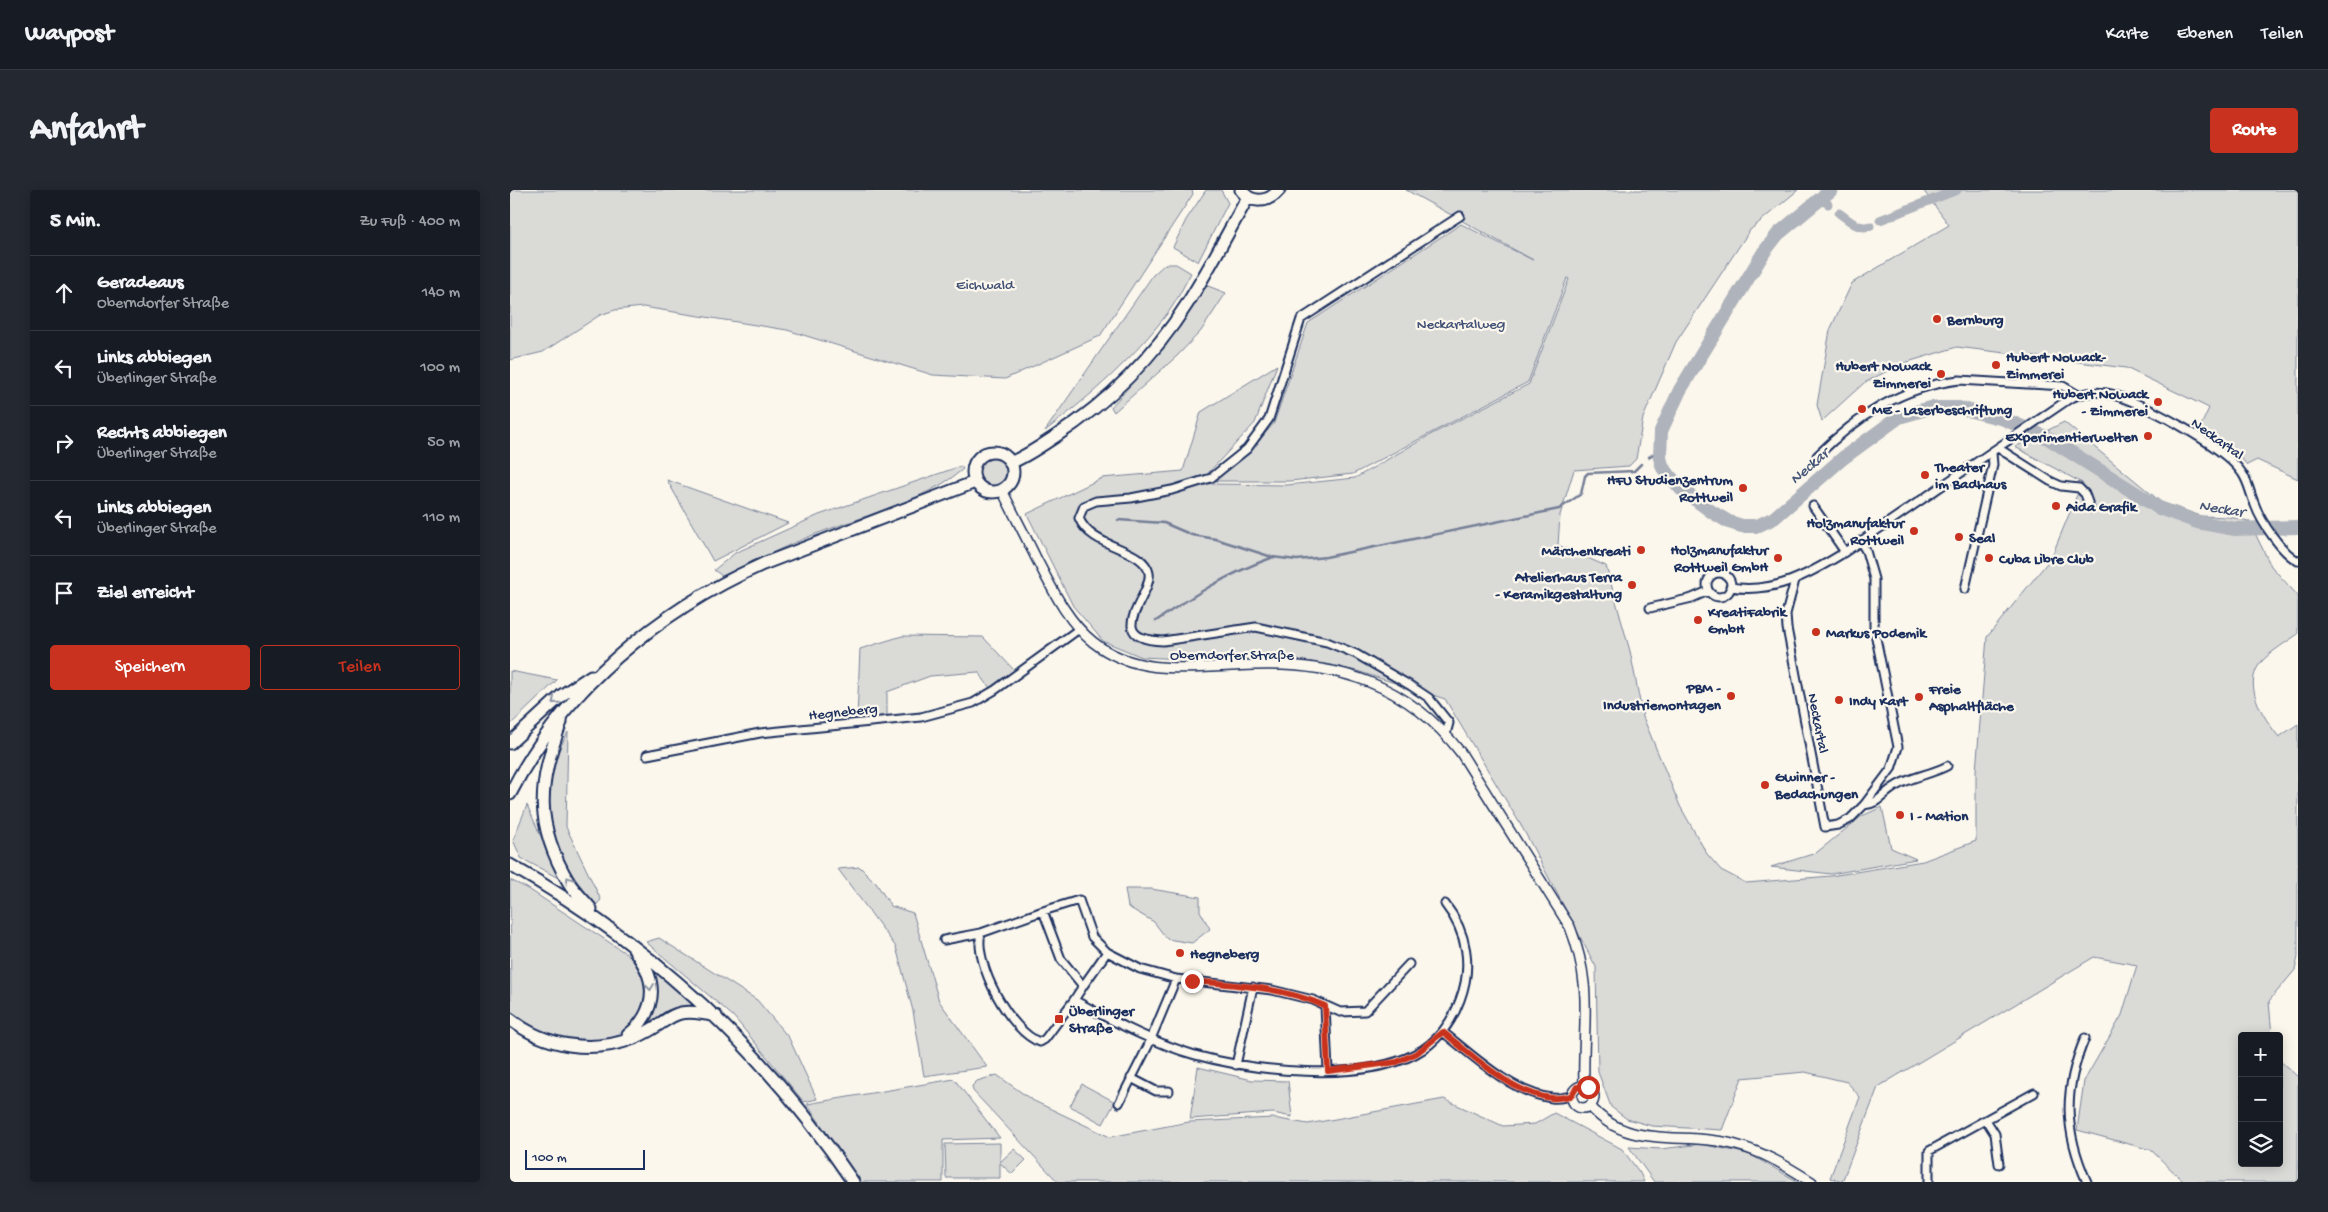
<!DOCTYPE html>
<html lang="de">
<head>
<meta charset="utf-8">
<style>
  :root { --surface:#171b24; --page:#242831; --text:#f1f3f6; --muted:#9ea1a6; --line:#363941; --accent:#c8321e }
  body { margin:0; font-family:"Gochi Hand",sans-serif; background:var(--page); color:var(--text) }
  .controls { position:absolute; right:15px; bottom:15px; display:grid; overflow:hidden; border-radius:5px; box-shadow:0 2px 12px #0003 }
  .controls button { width:45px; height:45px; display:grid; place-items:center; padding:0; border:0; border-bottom:1px solid var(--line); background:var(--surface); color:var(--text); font:25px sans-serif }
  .scale { position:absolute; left:15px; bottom:12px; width:120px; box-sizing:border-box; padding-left:5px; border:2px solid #1b2f5e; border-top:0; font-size:14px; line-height:18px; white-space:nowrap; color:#1b2f5e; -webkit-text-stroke:4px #fbf7ec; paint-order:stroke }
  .stop { position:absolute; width:15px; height:15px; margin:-11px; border:4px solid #c8321e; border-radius:50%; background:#fff }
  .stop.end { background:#c8321e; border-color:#fff; box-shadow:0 1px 5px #0008 }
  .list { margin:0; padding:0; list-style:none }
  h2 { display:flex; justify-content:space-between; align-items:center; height:65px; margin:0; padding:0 20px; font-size:21px }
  h2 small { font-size:16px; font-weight:400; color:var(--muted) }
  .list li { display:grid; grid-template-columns:32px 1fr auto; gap:15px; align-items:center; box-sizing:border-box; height:75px; padding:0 20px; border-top:1px solid var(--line) }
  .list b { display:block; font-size:19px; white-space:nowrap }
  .list p { margin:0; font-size:16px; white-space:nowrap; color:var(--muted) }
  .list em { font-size:16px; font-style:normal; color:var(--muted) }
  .actions { display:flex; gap:10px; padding:15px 20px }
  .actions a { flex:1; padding:11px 0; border:1px solid var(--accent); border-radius:5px; text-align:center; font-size:18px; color:var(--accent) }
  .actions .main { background:var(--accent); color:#fff }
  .icon { flex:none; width:28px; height:28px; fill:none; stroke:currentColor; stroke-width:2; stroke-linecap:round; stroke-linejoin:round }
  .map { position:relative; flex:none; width:1788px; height:992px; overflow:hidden; border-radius:5px }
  header { display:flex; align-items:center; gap:30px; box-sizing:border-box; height:70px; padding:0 25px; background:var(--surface); border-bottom:1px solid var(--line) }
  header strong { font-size:24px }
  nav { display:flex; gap:28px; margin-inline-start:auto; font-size:18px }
  .intro { display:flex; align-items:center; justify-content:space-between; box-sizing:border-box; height:120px; padding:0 30px }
  h1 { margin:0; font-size:35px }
  .button { padding:12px 22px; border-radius:5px; background:var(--accent); color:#fff; font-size:18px; font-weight:700 }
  main { display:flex; gap:30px; padding:0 30px }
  aside { flex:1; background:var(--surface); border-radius:5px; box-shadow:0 2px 12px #0003 }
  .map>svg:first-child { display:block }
  .green { fill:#dadad7; stroke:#7a849a }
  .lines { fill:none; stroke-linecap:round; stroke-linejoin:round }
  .stream { stroke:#747e96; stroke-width:2.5 }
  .canal { stroke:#afb3bb; stroke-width:9 }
  .river { stroke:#afb3bb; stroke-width:14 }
  .minor-casing { stroke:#1b2f5e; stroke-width:11 }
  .tertiary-casing { stroke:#1b2f5e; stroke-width:12 }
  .primary-casing { stroke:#1b2f5e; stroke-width:15 }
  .minor { stroke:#fbf7ec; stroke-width:7 }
  .tertiary { stroke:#fbf7ec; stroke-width:9 }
  .primary { stroke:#fbf7ec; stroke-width:11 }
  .oneway { stroke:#8b93a5 }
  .route { stroke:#c8321e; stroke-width:6 }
  .poi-dot { fill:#c8321e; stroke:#fbf7ec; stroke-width:2 }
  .labels { text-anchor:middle; stroke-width:4.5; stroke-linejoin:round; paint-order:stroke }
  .park-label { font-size:15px; fill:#415176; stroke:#fbf7ec }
  .poi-label { font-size:15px; font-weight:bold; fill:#1b2f5e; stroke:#fbf7ec; text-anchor:start }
  .street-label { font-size:15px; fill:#1b2f5e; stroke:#fbf7ec }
  .water-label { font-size:16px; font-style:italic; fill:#47577a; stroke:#fbf7ec }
</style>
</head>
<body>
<header>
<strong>Waypost</strong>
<nav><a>Karte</a><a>Ebenen</a><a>Teilen</a></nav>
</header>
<div class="intro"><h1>Anfahrt</h1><a class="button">Route</a></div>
<main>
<aside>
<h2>5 Min.<small>Zu Fuß · 400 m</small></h2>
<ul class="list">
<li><svg class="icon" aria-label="ahead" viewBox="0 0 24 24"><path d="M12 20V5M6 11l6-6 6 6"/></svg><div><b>Geradeaus</b><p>Oberndorfer Straße</p></div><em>140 m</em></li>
<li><svg class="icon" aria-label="left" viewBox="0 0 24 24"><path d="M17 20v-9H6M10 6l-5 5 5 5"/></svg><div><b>Links abbiegen</b><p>Überlinger Straße</p></div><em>100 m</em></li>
<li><svg class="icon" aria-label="right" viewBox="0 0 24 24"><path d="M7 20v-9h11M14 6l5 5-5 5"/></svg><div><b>Rechts abbiegen</b><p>Überlinger Straße</p></div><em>50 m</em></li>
<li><svg class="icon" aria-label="left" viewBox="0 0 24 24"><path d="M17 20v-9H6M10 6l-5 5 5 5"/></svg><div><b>Links abbiegen</b><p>Überlinger Straße</p></div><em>110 m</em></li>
<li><svg class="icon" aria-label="arrive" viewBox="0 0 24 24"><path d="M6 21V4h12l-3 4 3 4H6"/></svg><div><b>Ziel erreicht</b></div></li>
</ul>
<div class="actions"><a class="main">Speichern</a><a>Teilen</a></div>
</aside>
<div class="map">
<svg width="1788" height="992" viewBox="0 0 1788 992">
  <rect width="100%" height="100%" fill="#fbf7ec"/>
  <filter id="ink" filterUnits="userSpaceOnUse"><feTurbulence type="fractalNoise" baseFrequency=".02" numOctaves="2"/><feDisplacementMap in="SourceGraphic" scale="10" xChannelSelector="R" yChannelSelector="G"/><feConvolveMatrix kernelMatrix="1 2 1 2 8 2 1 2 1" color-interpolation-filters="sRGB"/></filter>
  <g filter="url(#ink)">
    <path class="green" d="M0,0H682L683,4L590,146L495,189L423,185L277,140L133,117L105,120L90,125L33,162L0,170Z
      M696,0H711L718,13L688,72L663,57L676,30Z
      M896,0H1288L1240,40L1166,152L1133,228L1126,269L1119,276L1064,280L1050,325L1048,355L1096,376L1120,461L1133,527L1170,616L1197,664L1211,680L1236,693L1321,686L1413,671L1466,651V581L1477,447L1541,368L1572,293L1505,257L1554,232L1651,312L1691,326L1719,327L1739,331L1761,376L1788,406V444C1777,452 1763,460 1753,470C1730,493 1753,527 1769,547L1788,534V767L1785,780L1759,811L1762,846H1732V973H1769V870L1788,887V992H1674L1641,960L1567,940L1574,891L1612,825L1627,775L1584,767L1368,897L1332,992L1320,988L1350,907L1337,892L1295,882L1232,888L1212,940L1142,936L1117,929L1101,917L1088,882L1086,777L1012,637L935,509L847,481L781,469L711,471L632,467L593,451L563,416L517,324L592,288L673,281L691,222L767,175L745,233L699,282L702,294L777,295L845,288L920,245L1019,194L1059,89L1057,88L1018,192L843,284L780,291H704L742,259L764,233L798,133L951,34L1023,70Z
      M1413,0H1788V289L1747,270L1737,275L1725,261L1690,238L1699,218L1616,178L1447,157L1391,174L1354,193L1312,231L1307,215L1320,140L1342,93L1439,35Z
      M655,74H666L681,83C674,95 668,109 660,120C623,169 583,204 535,241L643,85Z
      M698,96L716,103L691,141L667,166L604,222L601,217L655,157L691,103Z
      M467 283a16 16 0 1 1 32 0a16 16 0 1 1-32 0Z
      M451,276L453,279C418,310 347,328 303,345C272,357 242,373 212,386L204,380L225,363L309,325Z
      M157,290L278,333L203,371Z
      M392,446L473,447L504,480L480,498L468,482L420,486L377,502V526L347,528L350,459Z
      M0,481L47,490L0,535Z
      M58,542L56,637L91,710L86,715C38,660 21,609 58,542Z
      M17,615L50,689L11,668L3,650Z
      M1372,617L1381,658L1406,669L1321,684L1261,677L1306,663L1352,626Z
      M350,677L366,693L381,716L403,723L429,811L477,877L414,886L403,821L386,757L328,679Z
      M0,690L17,698L120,766L133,786L135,807L126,832L105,847L81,851L54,848L23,838L1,821Z
      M615,699H641L690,707V721L700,739L682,753L657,749L644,732L618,717Z
      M149,748L247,810L279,848L307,909L294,912L223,826L136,752Z
      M141,776L188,817L134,839C148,815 150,804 141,776Z
      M688,877L742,890L778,891L782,927L763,923L680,929Z
      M487,885L522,910L600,947L679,932L763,928L798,934L934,909L993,936L1025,934L1044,923L1112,959L1130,983L1134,992H548L463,901L462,896L467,891Z
      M444,889L490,948L433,950V992H350L297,914Z
      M572,894L605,912L593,934L560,916Z
      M490,953V972L504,959L516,970L502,984L490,973V988H436L435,954Z
      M1191,954L1239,964L1289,992H1144L1119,957L1151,959Z"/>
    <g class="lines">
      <path class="stream" d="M1139,267L1150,259
        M608,330L654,333L682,345L706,349L762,367L787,370L816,367L1049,319L1071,304L1075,286L1078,283L1124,281L1131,274
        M646,431C682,406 719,383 761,368"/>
      <path class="canal" d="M1310,8L1318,14
        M1329,23C1339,30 1348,40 1360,36
        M1370,30L1447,0"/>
      <path class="river" d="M1321,0L1268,44L1254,62L1170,200L1151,241L1150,268L1153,278L1171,299L1202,322L1219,332L1232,336H1247L1264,328L1333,268L1389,227L1420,218H1449L1494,229L1538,248L1649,318L1687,332L1725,339L1788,337"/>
      <g class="minor-casing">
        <path id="minor" d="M1488,258L1540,291L1551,296L1569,298L1575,304L1580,318
          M1307,266C1347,226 1392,197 1449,190L1553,196L1568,205
          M1303,316L1335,362
          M1197 395a12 12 0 1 1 24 0a12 12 0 1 1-24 0Z
          M1285,390L1276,424L1277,438L1315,637L1328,635L1340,629L1354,615L1381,579L1388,557L1364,438V389L1356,361L1350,351
          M1220,397C1264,404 1298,385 1335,362L1559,209C1571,203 1583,201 1596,203C1628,209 1714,256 1732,283C1739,293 1740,304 1745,315C1751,332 1772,363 1788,371
          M1455,399L1483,275L1482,263
          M1140,418L1182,408L1198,401
          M936,544L939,533L919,508L901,496L846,464L817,452L746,437L653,451C590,449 643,406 639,383C634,357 581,359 569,328L574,316L586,311L621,308L662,300L701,288L712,279L737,259L759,229L791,129L950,26
          M137,565L250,543L411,527L463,513L485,500L569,439
          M1354,615C1368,614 1372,605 1383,598C1398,587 1420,585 1437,576
          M533,721L569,710L582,747L597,762L573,796
          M471,743L533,721L551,769L573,796L564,810
          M434,750L471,743C463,773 501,843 530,852L535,849L564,810C603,831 643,853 685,865C744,881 849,893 905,864C927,853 942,832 950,810C963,776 957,742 935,714
          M597,762L630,779L666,789L762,800L803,810L830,822L855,821L899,774
          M815,816L818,881
          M933,842C963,866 1002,903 1042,908C1048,909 1055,907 1061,906
          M1575,848C1553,900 1554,941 1577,992
          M726,875L743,797
          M621,888L646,901H659
          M609,913L638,856L666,789
          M1476,930L1485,944L1489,974
          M1419,992V961L1524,903"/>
      </g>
      <g class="tertiary-casing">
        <path id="tertiary" d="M492,300C503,323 515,345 526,368C542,398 556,430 583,452C630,489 688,476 744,475C828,472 898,494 951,563L1060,737C1084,798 1072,834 1074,896
          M1062 907a11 11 0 1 1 22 0a11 11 0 1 1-22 0Z
          M1080,916C1119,962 1175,940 1226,955C1254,962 1278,977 1302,992"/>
      </g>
      <g class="primary-casing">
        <path id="primary" d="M731,0C741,14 758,13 769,0
          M463 282a20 20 0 1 1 40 0a20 20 0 1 1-40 0Z
          M500,273C517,266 531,256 546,246C598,212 644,166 677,114C699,80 718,42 738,7
          M51,532C28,595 24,633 59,693C65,702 74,710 81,719
          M0,553L52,505L81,486
          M0,604C53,499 148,421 253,374L465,292
          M0,675C139,753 254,859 343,992
          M0,829C35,857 82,864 124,848C164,832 156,814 206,826
          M118,845C139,829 148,804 136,779C133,772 128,766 124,759"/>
      </g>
      <use href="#minor" class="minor"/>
      <use href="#tertiary" class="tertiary"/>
      <use href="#primary" class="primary"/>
    </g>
    <defs><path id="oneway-chevron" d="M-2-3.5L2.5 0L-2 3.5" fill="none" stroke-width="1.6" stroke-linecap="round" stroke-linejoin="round" transform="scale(1.25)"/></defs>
    <g class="oneway">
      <use href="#oneway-chevron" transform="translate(45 511) rotate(139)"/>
      <use href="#oneway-chevron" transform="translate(59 690) rotate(-121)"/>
      <use href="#oneway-chevron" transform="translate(140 797) rotate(83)"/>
    </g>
  </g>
  <g class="lines" filter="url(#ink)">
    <path class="route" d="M682,791C726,795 773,797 815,816L818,881L887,872L907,863L933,842C963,866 1002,904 1042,908C1048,909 1055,907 1061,906L1067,897H1078"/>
  </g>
  <g class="poi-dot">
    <circle cx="1427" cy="129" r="5"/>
    <circle cx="1486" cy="175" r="5"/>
    <circle cx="1431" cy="184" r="5"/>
    <circle cx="1648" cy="212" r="5"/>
    <circle cx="1352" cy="219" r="5"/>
    <circle cx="1638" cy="246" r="5"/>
    <circle cx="1415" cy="285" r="5"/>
    <circle cx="1233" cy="298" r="5"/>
    <circle cx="1546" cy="316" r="5"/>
    <circle cx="1404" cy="341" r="5"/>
    <circle cx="1449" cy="347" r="5"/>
    <circle cx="1131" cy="360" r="5"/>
    <circle cx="1268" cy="368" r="5"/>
    <circle cx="1479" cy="368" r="5"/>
    <circle cx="1122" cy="395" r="5"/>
    <circle cx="1188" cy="430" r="5"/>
    <circle cx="1306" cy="442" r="5"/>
    <circle cx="1221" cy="506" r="5"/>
    <circle cx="1409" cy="507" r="5"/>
    <circle cx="1329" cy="510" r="5"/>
    <circle cx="1255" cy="595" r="5"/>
    <circle cx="1390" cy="625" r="5"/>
    <circle cx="670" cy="763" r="5"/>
    <rect x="544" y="824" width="10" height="10" rx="2.5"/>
  </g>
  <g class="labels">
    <g class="park-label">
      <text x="475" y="99">Eichwald</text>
      <text x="951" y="138">Neckartalweg</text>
    </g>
    <g class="poi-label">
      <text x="1437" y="134">Bernburg</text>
      <text x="1496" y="171">Hubert Nowack-<tspan x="1496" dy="17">Zimmerei</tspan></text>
      <text x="1421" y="180" text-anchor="end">Hubert Nowack<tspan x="1421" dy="17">Zimmerei</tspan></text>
      <text x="1638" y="208" text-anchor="end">Hubert Nowack<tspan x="1638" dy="17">- Zimmerei</tspan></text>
      <text x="1362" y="224">ME - Laserbeschriftung</text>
      <text x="1628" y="251" text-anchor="end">Experimentierwelten</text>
      <text x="1425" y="281">Theater<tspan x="1425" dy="17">im Badhaus</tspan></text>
      <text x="1223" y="294" text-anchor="end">HFU Studienzentrum<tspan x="1223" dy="17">Rottweil</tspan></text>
      <text x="1556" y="321">Aida Grafik</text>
      <text x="1394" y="337" text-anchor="end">Holzmanufaktur<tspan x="1394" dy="17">Rottweil</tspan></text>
      <text x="1459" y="352">Seal</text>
      <text x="1258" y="364" text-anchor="end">Holzmanufaktur<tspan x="1258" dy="17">Rottweil GmbH</tspan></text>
      <text x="1121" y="365" text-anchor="end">Märchenkreati</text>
      <text x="1489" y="373">Cuba Libre Club</text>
      <text x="1112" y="391" text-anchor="end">Atelierhaus Terra<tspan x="1112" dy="17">- Keramikgestaltung</tspan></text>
      <text x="1198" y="426">KreatiFabrik<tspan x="1198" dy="17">GmbH</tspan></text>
      <text x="1316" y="447">Markus Podemik</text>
      <text x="1211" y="502" text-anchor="end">PBM -<tspan x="1211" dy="17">Industriemontagen</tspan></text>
      <text x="1419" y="503">Freie<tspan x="1419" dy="17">Asphaltfläche</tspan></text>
      <text x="1339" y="515">Indy Kart</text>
      <text x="1265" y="591">Gwinner -<tspan x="1265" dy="17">Bedachungen</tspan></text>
      <text x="1400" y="630">I - Mation</text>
      <text x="680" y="768">Hegneberg</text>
      <text x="559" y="825">Überlinger<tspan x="559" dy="17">Straße</tspan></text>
    </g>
    <g class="street-label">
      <text transform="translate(1708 248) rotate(36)" y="5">Neckartal</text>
      <text x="722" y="469">Oberndorfer Straße</text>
      <text transform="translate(333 521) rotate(-6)" y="5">Hegneberg</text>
      <text transform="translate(1309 533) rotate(79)" y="5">Neckartal</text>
    </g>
    <g class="water-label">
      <text transform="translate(1298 275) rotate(-41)" y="6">Neckar</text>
      <text transform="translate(1712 317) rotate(9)" y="6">Neckar</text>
    </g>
  </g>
</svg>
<div class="controls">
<button>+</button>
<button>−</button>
<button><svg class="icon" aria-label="layers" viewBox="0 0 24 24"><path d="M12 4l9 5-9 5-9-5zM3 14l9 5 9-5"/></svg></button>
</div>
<div class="scale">100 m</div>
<div class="stop" style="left:1078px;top:897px"></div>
<div class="stop end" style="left:682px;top:791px"></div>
</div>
</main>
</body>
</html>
